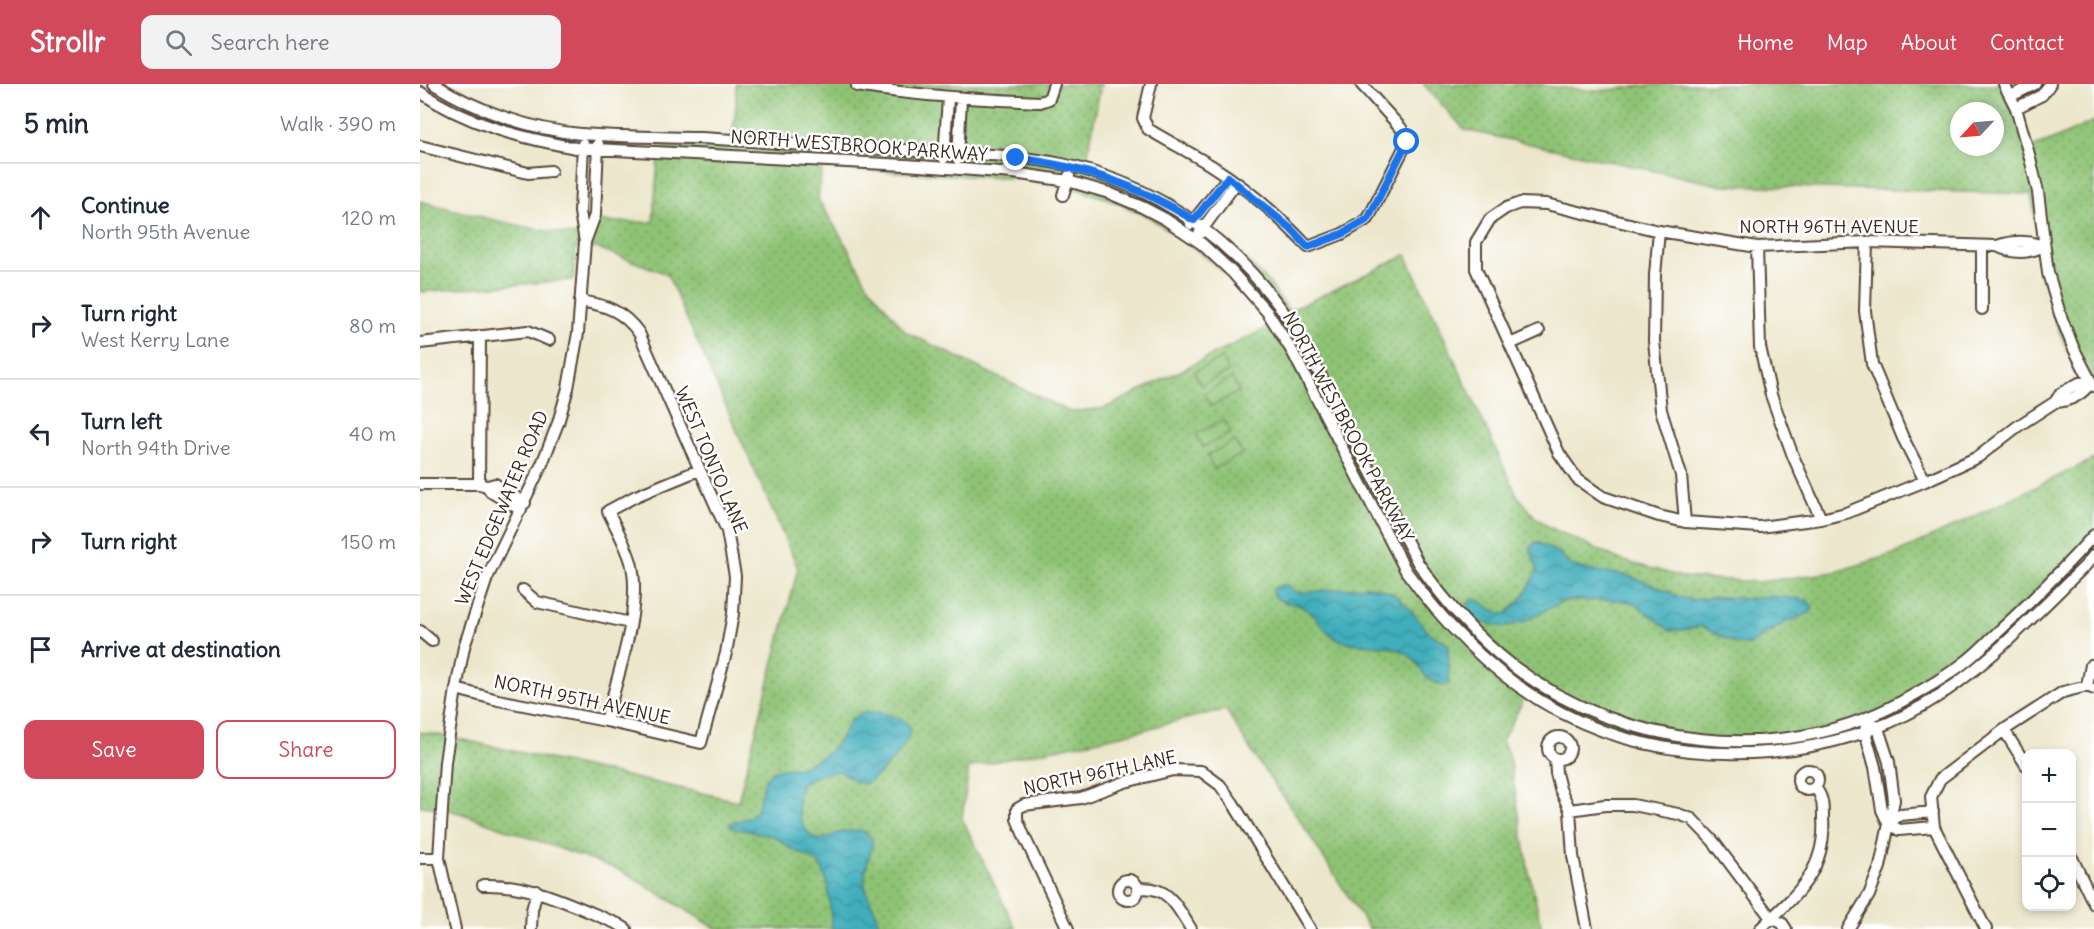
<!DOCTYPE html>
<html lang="en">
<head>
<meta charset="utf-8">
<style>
  :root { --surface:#fff; --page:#f2f2f3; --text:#1f2937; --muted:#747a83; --line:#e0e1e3; --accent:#d1495b }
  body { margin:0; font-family:Delius,sans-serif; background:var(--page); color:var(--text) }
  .controls { position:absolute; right:18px; bottom:18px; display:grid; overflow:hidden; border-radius:12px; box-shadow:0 3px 9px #0003 }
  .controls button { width:54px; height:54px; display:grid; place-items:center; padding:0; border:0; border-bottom:2px solid var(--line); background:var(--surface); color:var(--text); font:30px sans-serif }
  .compass { position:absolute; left:1530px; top:18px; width:54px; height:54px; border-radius:50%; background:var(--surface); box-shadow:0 3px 9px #0003; rotate:244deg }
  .stop { position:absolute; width:18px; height:18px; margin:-14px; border:4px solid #1a73e8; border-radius:50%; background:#fff }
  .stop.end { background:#1a73e8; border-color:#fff; box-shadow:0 2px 6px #0008 }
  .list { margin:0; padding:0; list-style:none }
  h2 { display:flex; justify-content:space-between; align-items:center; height:78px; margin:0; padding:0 24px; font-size:26px }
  h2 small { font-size:20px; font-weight:400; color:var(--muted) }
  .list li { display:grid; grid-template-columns:39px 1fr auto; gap:18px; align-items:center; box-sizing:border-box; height:108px; padding:0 24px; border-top:2px solid var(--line) }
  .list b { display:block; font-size:22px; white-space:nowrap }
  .list p { margin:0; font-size:20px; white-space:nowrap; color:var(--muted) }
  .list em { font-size:20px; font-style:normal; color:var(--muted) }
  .actions { display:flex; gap:12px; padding:18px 24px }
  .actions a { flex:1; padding:14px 0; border:2px solid var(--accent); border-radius:12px; text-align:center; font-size:21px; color:var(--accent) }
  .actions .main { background:var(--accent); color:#fff }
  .icon { flex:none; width:33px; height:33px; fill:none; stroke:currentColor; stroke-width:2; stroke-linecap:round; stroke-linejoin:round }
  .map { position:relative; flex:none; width:1674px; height:845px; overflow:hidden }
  header { display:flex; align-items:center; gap:36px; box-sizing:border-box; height:84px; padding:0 30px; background:var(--accent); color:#fff }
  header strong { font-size:28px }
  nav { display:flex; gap:33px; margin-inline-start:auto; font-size:21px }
  .search { width:420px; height:54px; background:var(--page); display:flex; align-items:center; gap:15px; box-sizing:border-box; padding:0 21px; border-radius:12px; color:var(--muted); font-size:22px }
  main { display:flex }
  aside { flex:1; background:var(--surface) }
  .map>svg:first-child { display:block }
  .grass { fill:url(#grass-dots); stroke:#64764a; stroke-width:1.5; fill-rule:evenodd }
  .pitch { fill:#8ec375; stroke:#64764a; stroke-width:1.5 }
  .water { fill:url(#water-waves); stroke:#3d6c6d; stroke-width:1.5 }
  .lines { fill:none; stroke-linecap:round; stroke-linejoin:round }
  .minor-casing { stroke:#564638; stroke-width:14 }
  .minor { stroke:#fff; stroke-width:10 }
  .route { stroke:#1a73e8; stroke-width:8 }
  .labels { text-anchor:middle; stroke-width:5; stroke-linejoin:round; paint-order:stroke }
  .street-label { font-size:18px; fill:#3b2a1e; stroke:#fff }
</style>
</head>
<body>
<header>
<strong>Strollr</strong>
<div class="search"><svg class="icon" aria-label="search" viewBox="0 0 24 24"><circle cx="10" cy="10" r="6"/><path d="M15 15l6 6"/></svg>Search here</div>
<nav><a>Home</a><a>Map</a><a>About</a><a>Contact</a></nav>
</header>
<main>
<aside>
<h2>5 min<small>Walk · 390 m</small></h2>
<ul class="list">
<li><svg class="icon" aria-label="ahead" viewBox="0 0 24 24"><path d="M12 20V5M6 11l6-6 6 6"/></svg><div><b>Continue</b><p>North 95th Avenue</p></div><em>120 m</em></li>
<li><svg class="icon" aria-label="right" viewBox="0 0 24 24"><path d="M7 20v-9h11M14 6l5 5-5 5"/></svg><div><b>Turn right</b><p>West Kerry Lane</p></div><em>80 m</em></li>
<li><svg class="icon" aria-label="left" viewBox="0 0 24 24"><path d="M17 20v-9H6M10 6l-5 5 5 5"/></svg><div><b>Turn left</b><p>North 94th Drive</p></div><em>40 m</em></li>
<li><svg class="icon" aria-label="right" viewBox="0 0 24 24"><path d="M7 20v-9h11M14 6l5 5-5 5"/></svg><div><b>Turn right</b></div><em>150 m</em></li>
<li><svg class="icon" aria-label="arrive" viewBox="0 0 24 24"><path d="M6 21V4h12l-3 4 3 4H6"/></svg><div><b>Arrive at destination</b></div></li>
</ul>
<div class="actions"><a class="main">Save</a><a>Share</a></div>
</aside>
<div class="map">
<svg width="1674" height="845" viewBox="0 0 1674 845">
  <defs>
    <pattern id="grass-dots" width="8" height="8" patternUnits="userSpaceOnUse" patternTransform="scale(1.5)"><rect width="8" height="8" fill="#8ec375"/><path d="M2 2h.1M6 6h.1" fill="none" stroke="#759f5f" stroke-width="1.8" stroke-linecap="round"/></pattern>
    <pattern id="water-waves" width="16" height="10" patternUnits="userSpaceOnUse" patternTransform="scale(1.5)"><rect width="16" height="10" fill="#3faebc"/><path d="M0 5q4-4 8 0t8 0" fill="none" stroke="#368e98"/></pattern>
  </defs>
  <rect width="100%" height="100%" fill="#fff"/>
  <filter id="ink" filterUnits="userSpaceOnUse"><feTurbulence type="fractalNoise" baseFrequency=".0167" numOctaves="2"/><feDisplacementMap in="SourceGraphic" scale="12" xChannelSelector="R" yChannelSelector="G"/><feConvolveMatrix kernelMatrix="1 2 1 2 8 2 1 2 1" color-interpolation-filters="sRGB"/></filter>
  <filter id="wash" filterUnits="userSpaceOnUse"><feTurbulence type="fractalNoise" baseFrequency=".008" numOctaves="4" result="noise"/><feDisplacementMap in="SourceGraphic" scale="24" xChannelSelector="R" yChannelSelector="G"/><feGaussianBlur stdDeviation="1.35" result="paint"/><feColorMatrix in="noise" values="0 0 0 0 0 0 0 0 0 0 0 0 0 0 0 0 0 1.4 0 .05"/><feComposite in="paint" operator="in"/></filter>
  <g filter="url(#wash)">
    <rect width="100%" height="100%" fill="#ece7cc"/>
    <path class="grass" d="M316,0H681L666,80L718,99L752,116L814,163L849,199L869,227L986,171L1097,411L1114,432L1129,443L1201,476L1262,493L1338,498L1415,488L1480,468L1674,375V458L1611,527L1582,554L1528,597L1498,617L1449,642L1385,656L1314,661L1244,656L1202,644L1150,625L1111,602L1082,657L1089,672L1109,788L1122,845H949L877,732L835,673L806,626C770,632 735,644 698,652C649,663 599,671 549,684L542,734L596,845H297L202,787L46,731L22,724L0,722V648L30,653L318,717L378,484L247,190L177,164H156L153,196L0,208V117C57,132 113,147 172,153L175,138H233L239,63L311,61L316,23ZM402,84L604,95L642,101L685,114L727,132L764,156L798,183L829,212L849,243L685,324L650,328L486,248L448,201L426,161L398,115Z
      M1003,0H1124L1126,2L1177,7L1241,0H1584L1608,65L1628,58L1674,37V314C1658,286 1640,256 1632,225C1621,187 1618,148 1611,110L1299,101L1045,46ZM1539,27H1575V63H1539Z"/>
    <path class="pitch" d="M802,274L809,287L781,301L774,288Z
      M812,294L819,308L791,322L784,309Z
      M804,336L811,349L783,363L776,350Z
      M815,357L822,370L794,385L787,371Z"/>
    <path class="water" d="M1116,458L1140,469L1150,481L1168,486L1205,491L1231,500L1263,514L1271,516L1300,513L1326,515L1351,512L1387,516L1393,524L1390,529L1364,539L1334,558L1329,561L1316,560L1281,542L1263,546H1249L1216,520L1203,516L1143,517L1104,538L1084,543L1053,536L1050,533L1048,520L1052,514C1065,517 1071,529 1086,530L1102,515L1116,489L1117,484L1110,464Z
      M861,501H866L878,509L947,502L956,503L974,510L990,525L1008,548L1028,560L1029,601C999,601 1004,579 986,569C966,558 939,564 918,555C902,548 897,528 880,522C870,518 858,520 852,508L854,504Z
      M440,629C455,627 484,630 491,645C484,668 465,687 445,700C433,700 430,691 419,687C405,689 392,691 381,701C375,720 378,748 399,756L422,748L441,746L448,750L453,758C451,772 443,784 445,800C446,816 461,828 458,845H412L408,802L402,784L396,777L372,765L353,752L312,744L310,739L330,733L337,726L345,695L354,686L378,684L406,671L418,658L430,637Z"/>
  </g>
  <g filter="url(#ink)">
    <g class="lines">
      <g class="minor-casing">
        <path id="minor" d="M14,0C55,26 112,46 161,50C200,53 239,53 279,54C318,56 357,59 397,62C430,64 463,64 496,67C544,70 594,70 642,80C746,103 823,163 880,252L998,479C1025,518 1056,553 1093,582C1201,664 1359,683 1479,619C1501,607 1525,594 1545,578C1557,569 1567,558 1578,548C1612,517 1643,485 1674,451
          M437,0V2C497,12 558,15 620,18L629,15L634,0
          M731,0L723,34L728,45C749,58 771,69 792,82C827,104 859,132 888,163L922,150L948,135L987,58L981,44L941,0
          M1584,0L1596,24L1610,74L1618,108L1628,189L1640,230L1653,263L1673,302
          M0,8C46,40 101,54 156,64L486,81L594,89L648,97L689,109L722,123L745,135L782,160L812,188L848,229L872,267L986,487C1076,612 1191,680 1349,668C1403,663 1456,649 1504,621C1565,585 1614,531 1665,482L1674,471
          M1591,12L1615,0
          M1596,24L1622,11L1630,0
          M163,60L160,128L165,158
          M0,62L108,89L131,87
          M524,74L528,14
          M538,75L541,14
          M643,111L649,92
          M771,140L808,93
          M1239,147L1235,191L1234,257L1241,326L1261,391L1265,438
          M779,150L816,99
          M1447,158L1445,227L1452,280L1483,354L1505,397
          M1577,162C1593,170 1608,170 1623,162
          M1623,162C1608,156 1592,157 1577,162L1447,158L1337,163L1239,147L1126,120L1100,119L1086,124L1070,135L1056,158V185L1139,369L1157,395L1183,413L1239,432L1265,438L1340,443L1401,435L1426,429L1505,397L1558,373L1598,342L1635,318L1641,309L1659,299L1671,298
          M1337,163L1340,263L1351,311L1373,372L1401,435
          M1562,225V162
          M0,259L108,247L129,256
          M1090,260L1119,247
          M1635,318C1650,318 1663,310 1671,298
          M0,400H59L67,402L71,408L101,426
          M59,400L60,252
          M67,402L75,400L105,419
          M103,506L117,518L210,539
          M0,547L12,557
          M1667,602L1671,581
          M36,605L78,616L186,637L281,659L306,569L313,530L315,492L307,447L219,249C203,227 186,221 160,217
          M186,637C197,593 223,522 211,478C206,461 196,444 188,427L216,412L279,386
          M1446,641L1445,648L1455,683L1462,726L1468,739
          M1584,646L1606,681
          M1128 664a11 11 0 1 1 22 0a11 11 0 1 1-22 0Z
          M1135,674L1136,689L1140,705L1150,726L1153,772L1167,845
          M1378 696a10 10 0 1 1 20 0a10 10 0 1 1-20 0Z
          M1150,726L1185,721H1213L1258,730L1272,735L1293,757L1351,834L1362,839L1366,845
          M1468,739L1479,746L1514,743
          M1468,739L1480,731L1513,728
          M0,774H19
          M1652,774L1674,820
          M698 806a10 10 0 1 1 20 0a10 10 0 1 1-20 0Z
          M63,801C112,799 154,822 198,840L206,845
          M718,805C748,800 758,824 771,845
          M35,845L19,774L25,678L36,605L44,563L67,494L122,380L138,339L148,304L158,249L165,158L175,131L178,60
          M111,845L112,826L117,807
          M648,845L605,754L597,735V725L604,721L661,714L705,698L753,686L781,687L800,701L813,719L890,845
          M1340,845C1375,812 1407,787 1403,734C1403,721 1403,713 1395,703
          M1428,845L1449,811L1460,783L1474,716L1469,678L1458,644L1454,641
          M1566,845L1514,743L1511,713L1520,695L1584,646L1643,608L1667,602L1674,605"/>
      </g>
      <use href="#minor" class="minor"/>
    </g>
  </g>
  <g class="lines" filter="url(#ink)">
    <path class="route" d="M596,74C664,83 715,100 774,136L808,93L871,145L888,163L922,150L948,135L987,58"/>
  </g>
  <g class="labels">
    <g class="street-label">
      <text transform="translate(439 62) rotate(4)" y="6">NORTH WESTBROOK PARKWAY</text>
      <text x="1409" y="149">NORTH 96TH AVENUE</text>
      <text transform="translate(928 343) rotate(62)" y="6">NORTH WESTBROOK PARKWAY</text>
      <text transform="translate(291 376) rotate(67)" y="6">WEST TONTO LANE</text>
      <text transform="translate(82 424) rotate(-67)" y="6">WEST EDGEWATER ROAD</text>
      <text transform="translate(162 616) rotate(12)" y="6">NORTH 95TH AVENUE</text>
      <text transform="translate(680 689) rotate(-12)" y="6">NORTH 96TH LANE</text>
    </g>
  </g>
</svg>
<div class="controls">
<button>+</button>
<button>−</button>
<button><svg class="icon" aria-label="locate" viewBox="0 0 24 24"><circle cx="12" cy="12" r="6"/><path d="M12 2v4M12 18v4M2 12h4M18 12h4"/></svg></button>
</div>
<svg class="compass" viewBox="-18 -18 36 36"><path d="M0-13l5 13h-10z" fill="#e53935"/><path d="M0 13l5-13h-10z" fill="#747a83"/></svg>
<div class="stop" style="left:987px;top:58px"></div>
<div class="stop end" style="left:596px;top:74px"></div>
</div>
</main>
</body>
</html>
